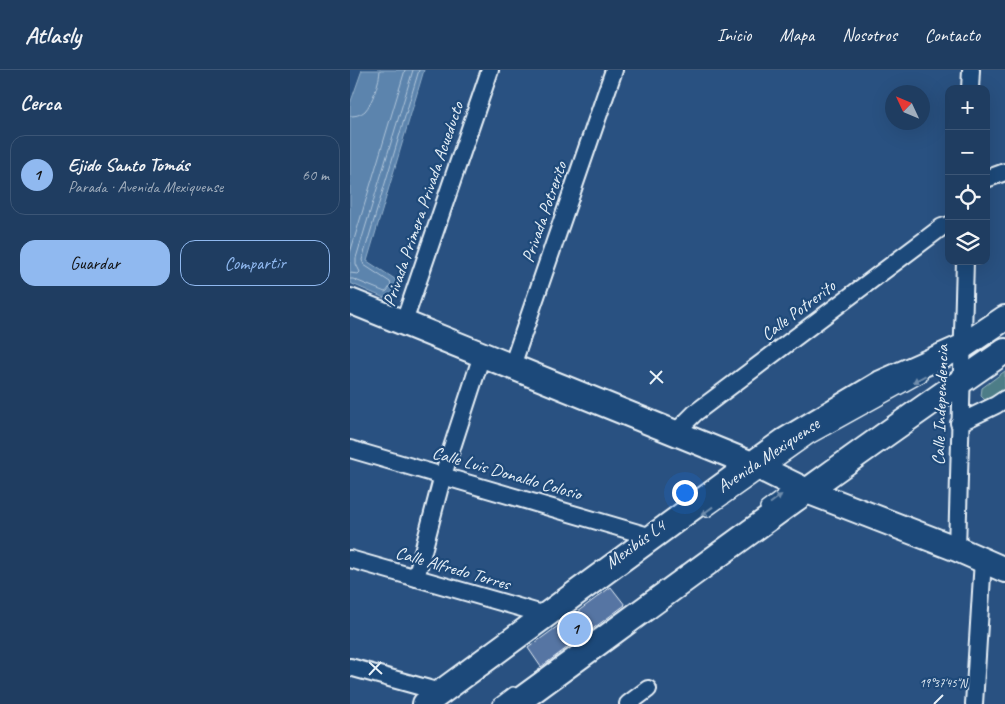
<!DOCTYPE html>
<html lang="es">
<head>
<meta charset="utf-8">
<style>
  :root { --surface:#1f3d61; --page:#274467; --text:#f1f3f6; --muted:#a1aebd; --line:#3c5676; --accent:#90b9f0 }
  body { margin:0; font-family:Caveat,sans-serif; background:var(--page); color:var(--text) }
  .controls { position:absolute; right:15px; top:15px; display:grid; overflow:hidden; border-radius:10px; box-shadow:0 5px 20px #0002 }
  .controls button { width:45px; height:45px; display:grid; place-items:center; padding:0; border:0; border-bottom:1px solid var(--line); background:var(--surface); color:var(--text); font:25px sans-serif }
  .compass { position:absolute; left:535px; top:15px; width:45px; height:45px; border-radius:50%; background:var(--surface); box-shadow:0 5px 20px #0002; rotate:314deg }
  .you { position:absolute; left:334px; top:422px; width:18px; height:18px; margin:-12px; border:4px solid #fff; border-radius:50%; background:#1a73e8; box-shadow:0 0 0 8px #1a73e833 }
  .badge { display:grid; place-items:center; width:32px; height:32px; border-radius:50%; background:var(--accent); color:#111; font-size:16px; font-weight:700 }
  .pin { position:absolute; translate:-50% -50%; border:2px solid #fff; box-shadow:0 1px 5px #0006 }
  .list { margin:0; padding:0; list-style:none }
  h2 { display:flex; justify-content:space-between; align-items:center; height:65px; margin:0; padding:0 20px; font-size:21px }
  h2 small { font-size:16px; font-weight:400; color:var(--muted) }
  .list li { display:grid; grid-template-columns:32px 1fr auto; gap:15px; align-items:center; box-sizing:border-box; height:80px; margin:0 10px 10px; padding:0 10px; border:1px solid var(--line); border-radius:15px }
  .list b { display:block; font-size:19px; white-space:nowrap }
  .list p { margin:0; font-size:16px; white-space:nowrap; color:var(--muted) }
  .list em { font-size:16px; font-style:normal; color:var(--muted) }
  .actions { display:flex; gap:10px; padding:15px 20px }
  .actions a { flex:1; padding:11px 0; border:1px solid var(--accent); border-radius:15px; text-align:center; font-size:18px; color:var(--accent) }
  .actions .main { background:var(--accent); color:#111 }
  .icon { flex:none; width:28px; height:28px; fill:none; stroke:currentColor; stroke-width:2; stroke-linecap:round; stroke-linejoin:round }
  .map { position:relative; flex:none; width:655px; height:634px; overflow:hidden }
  header { display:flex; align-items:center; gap:30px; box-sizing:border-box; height:70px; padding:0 25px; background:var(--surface); border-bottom:1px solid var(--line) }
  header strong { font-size:24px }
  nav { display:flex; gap:28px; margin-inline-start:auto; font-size:18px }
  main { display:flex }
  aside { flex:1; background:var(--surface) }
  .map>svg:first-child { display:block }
  .green { fill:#4d7d87; stroke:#9ab7c0 }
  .water { fill:#5b84ad; stroke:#93b0cb }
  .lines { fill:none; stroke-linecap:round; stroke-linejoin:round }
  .shore { stroke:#b0c5da; stroke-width:1 }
  .building { fill:#5674a3; stroke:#e8f1f8 }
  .service-casing { stroke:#e8f1f8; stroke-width:12 }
  .minor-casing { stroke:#e8f1f8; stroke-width:20 }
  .secondary-casing { stroke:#e8f1f8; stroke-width:28 }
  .service { stroke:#1f4a7a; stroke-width:9 }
  .minor { stroke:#1f4a7a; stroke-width:16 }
  .secondary { stroke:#1f4a7a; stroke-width:24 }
  .oneway { fill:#6f8dac }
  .ticks { fill:none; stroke:#e8f1f8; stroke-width:2 }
  .labels { text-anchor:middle; stroke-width:4.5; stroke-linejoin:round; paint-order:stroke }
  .street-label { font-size:18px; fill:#e8f1f8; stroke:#1f4a7a }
  .ticks-label { font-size:12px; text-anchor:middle; fill:#e8f1f8; stroke:#1f4a7a; stroke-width:4.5; stroke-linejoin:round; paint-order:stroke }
</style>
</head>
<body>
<header>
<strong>Atlasly</strong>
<nav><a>Inicio</a><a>Mapa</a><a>Nosotros</a><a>Contacto</a></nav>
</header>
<main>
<aside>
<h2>Cerca<small></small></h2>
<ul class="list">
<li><span class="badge">1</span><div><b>Ejido Santo Tomás</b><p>Parada · Avenida Mexiquense</p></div><em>60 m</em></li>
</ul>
<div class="actions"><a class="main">Guardar</a><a>Compartir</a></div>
</aside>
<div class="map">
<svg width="655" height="634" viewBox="0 0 655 634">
  <rect width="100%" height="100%" fill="#295181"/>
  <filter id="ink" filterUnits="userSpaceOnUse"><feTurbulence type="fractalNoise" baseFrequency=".02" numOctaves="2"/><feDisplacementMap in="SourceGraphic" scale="10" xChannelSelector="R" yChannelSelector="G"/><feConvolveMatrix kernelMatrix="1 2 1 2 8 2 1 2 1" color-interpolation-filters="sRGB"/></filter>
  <g filter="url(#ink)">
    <path class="green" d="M655,301V321L637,332L631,326L632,318Z"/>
    <path class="water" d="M12,0H74L17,191L48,211L39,230L0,213V34Z"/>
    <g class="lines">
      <path class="shore" d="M0,46C6,46 10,45 15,41C22,34 30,10 30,0
        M0,183L55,0
        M0,203L8,204L10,202L6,194V188L63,0
        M0,209H3L35,222L37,221L41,215L40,212L14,195L12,190L69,0"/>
    </g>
    <path class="building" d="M261,517L275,535L191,597L178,578Z"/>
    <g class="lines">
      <g class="service-casing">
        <path id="service" d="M415,437L443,416
          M357,442L460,369L572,307
          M147,634L163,622"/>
      </g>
      <g class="minor-casing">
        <path id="minor" d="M620,19L621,0
          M636,109L655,102
          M54,252L140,0
          M162,296L264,0
          M609,353L646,335L655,329
          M325,363L345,343L592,157L599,155
          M0,379L302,467
          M607,479C609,383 612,287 615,191
          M0,489L196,545
          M66,508L93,405L132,285
          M0,597L90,622
          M278,634L298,619
          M624,634L633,490"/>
      </g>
      <g class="secondary-casing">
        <path id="secondary" d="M0,231L402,394L457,421L607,479L655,500
          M75,634L402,394L434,371L531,313L612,277L655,248
          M165,634C328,515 489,395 655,281"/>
      </g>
      <use href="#service" class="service"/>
      <use href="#minor" class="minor"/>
      <use href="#secondary" class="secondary"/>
    </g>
    <defs><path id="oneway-solid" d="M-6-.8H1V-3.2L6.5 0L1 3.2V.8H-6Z" transform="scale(1.25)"/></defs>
    <g class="oneway">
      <use href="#oneway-solid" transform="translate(569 309) rotate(151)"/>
      <use href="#oneway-solid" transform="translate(426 429) rotate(-37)"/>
      <use href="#oneway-solid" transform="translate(357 441) rotate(144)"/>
    </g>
  </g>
  <path class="ticks" d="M300,301L313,313M300,314L312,301M19,592L32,604M19,605L31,592M584,634L593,625"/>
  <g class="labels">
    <g class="street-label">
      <text transform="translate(73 134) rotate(-71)" y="6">Privada Primera Privada Acueducto</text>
      <text transform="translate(194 142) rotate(-71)" y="6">Privada Potrerito</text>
      <text transform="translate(448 240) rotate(-37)" y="6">Calle Potrerito</text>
      <text transform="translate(590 335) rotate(-88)" y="6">Calle Independencia</text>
      <text transform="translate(418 385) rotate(-34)" y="6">Avenida Mexiquense</text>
      <text transform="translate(157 403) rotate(16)" y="6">Calle Luis Donaldo Colosio</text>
      <text transform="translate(285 474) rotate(-36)" y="6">Mexibús L4</text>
      <text transform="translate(103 498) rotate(16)" y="6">Calle Alfredo Torres</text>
    </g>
  </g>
  <g class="ticks-label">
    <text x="593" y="617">19°37'45"N</text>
  </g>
</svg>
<div class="controls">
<button>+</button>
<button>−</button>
<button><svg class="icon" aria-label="locate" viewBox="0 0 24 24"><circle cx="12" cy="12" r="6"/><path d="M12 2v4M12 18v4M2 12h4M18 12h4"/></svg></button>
<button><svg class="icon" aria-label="layers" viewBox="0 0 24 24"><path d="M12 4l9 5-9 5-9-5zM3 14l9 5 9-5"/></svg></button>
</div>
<svg class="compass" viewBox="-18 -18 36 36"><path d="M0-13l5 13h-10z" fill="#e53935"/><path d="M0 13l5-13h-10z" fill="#a1aebd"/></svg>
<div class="you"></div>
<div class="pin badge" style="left:225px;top:559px">1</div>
</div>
</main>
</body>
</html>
